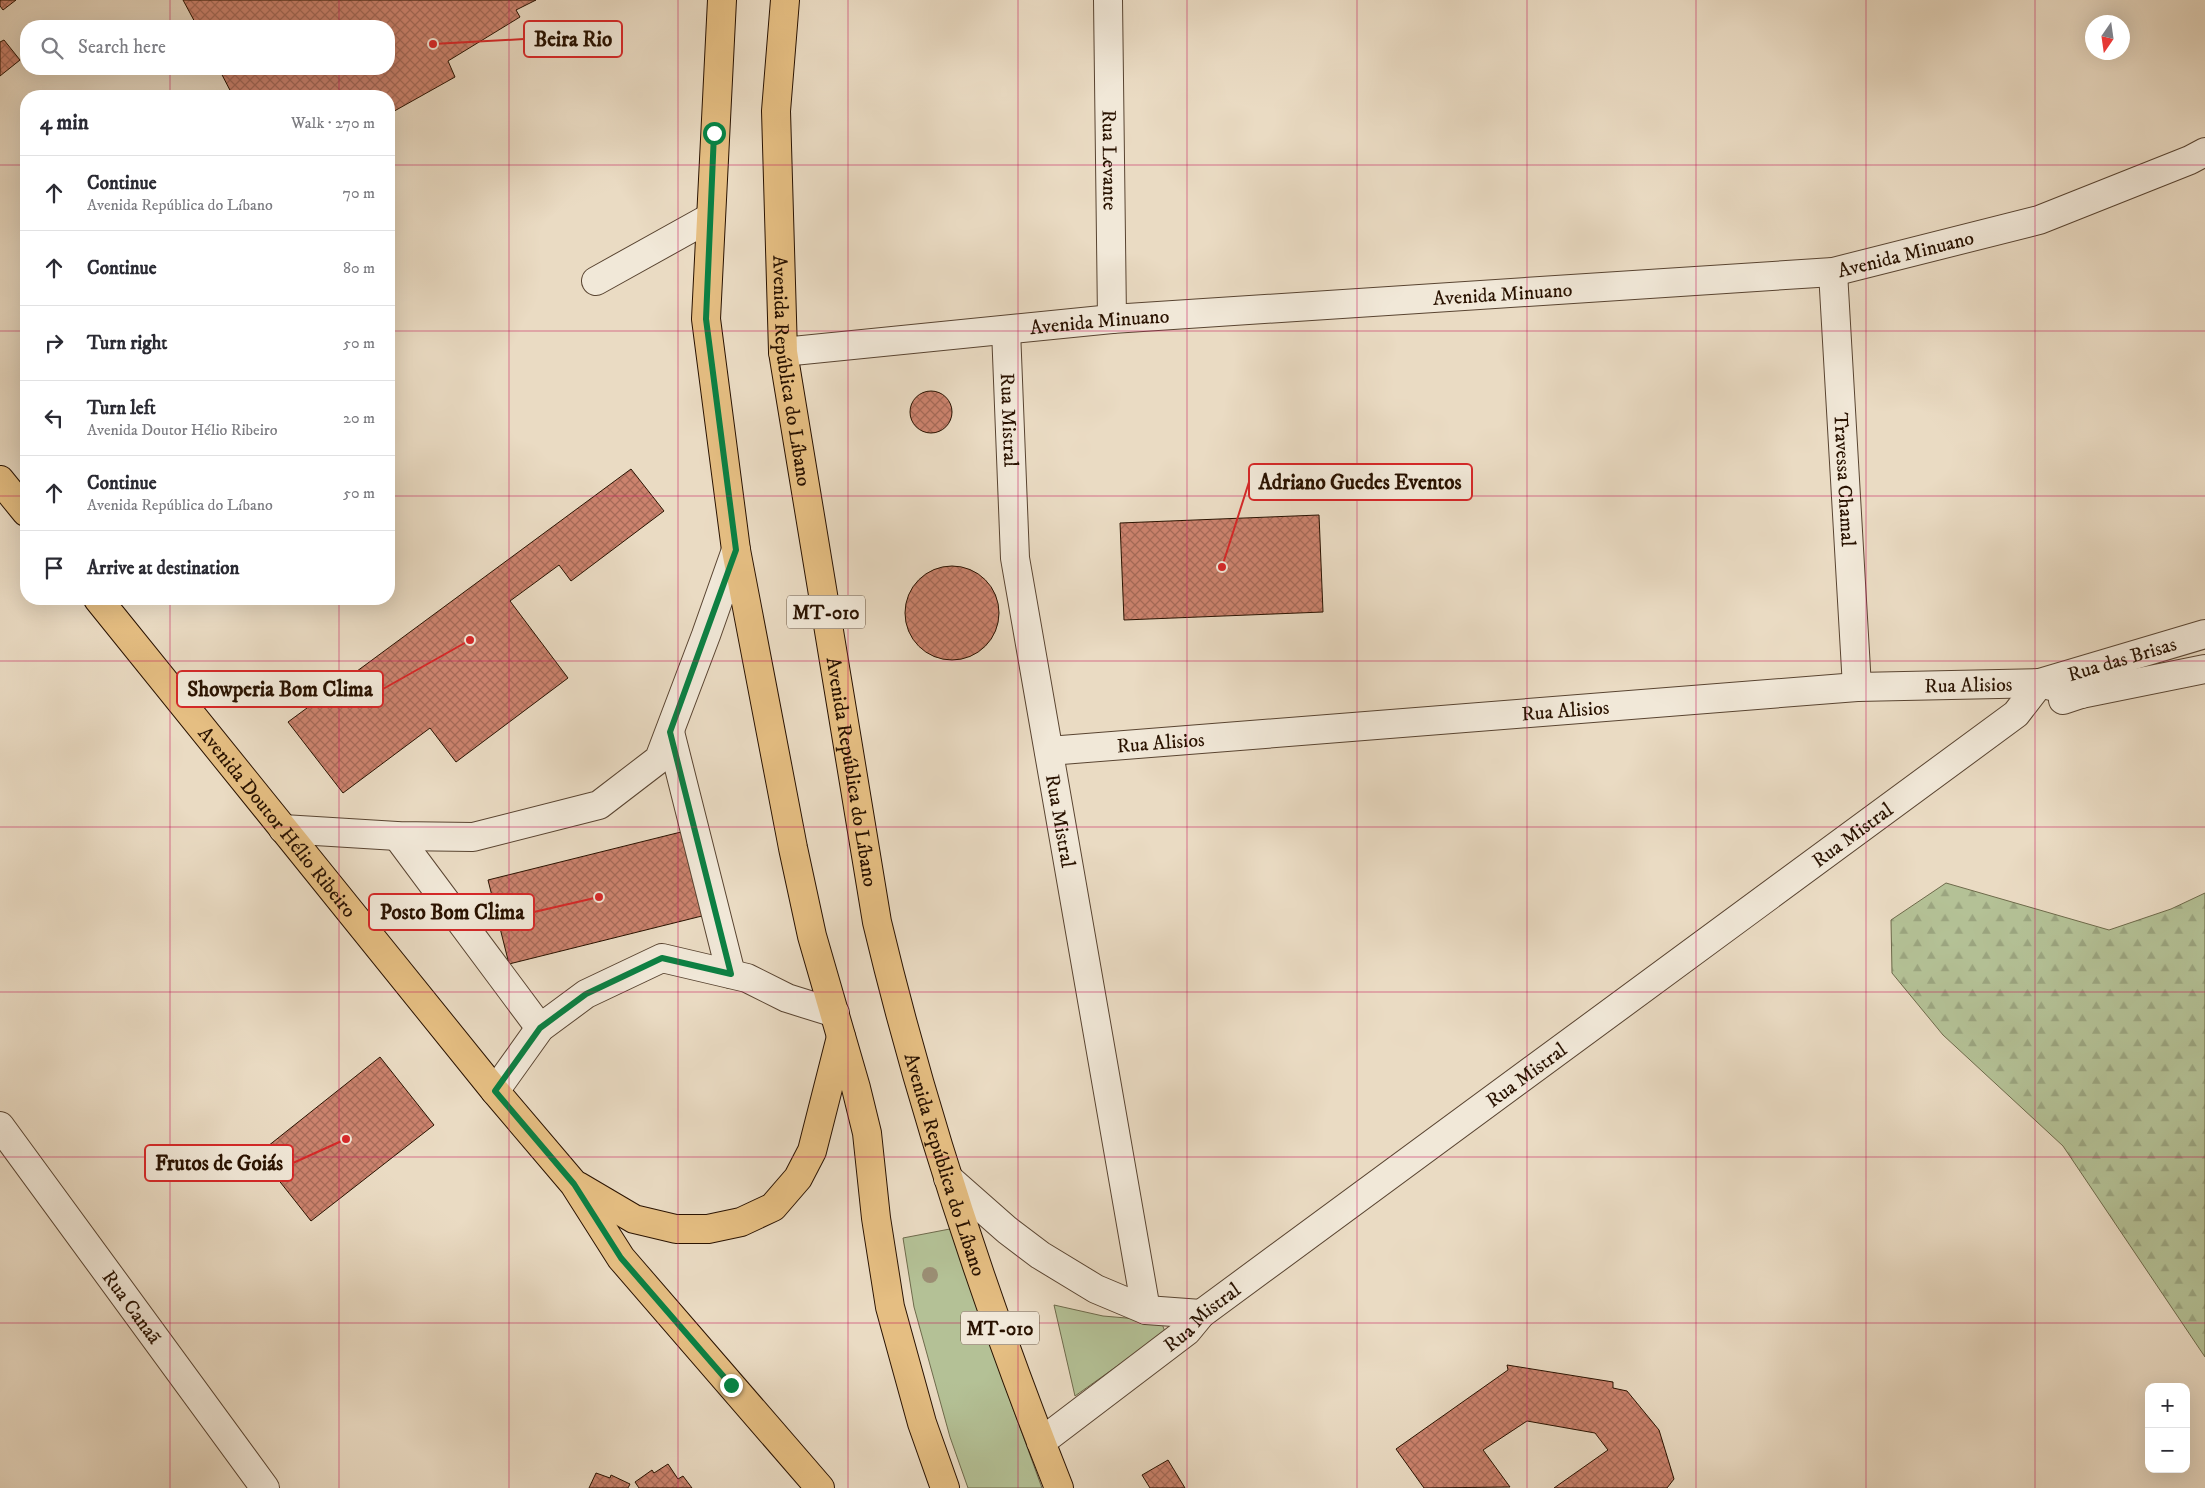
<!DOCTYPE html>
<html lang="en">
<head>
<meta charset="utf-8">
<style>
  :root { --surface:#fff; --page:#f7f7f7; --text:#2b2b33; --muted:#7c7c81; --line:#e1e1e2 }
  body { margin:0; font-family:"IM FELL DW Pica",serif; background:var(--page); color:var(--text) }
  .controls { position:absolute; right:15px; bottom:15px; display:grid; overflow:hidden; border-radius:10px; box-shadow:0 5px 20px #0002 }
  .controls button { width:45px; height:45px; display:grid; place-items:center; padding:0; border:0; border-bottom:1px solid var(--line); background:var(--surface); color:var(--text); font:25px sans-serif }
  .compass { position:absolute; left:2085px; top:15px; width:45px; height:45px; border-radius:50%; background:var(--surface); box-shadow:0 5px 20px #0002; rotate:193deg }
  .stop { position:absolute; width:15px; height:15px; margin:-11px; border:4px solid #0b8043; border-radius:50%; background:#fff }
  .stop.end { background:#0b8043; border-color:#fff; box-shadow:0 1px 5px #0008 }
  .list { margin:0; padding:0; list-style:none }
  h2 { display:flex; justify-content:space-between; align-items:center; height:65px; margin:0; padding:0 20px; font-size:21px }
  h2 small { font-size:16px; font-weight:400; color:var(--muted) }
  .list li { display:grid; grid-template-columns:32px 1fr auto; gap:15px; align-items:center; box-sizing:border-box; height:75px; padding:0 20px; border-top:1px solid var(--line) }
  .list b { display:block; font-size:19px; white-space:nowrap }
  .list p { margin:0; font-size:16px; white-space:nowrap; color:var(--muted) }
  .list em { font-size:16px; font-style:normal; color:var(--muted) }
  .icon { flex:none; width:28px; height:28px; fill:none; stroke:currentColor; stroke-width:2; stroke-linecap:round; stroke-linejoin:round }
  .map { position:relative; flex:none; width:2205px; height:1488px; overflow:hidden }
  .search { position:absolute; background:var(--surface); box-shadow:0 5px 20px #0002; left:20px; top:20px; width:375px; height:55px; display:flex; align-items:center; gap:12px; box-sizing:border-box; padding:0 18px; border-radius:20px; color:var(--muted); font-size:19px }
  .panel { position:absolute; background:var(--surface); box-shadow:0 5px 20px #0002; left:20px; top:90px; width:375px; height:515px; border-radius:20px }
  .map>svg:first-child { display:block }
  .grass { fill:#b4c196; stroke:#6e6a4b }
  .forest { fill:url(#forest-firs); stroke:#6e6a4b }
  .building { fill:url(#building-cross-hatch); stroke:#291200 }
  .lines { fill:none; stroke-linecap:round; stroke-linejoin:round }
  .minor-casing { stroke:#594431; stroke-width:30 }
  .major-casing { stroke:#291200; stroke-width:30 }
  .minor { stroke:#f1e8d8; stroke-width:28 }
  .major { stroke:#e5be82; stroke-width:28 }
  .tree { fill:#9b8e74 }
  .route { stroke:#0b8043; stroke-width:6 }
  .grid { fill:none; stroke:#c2185b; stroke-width:1; stroke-opacity:0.55 }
  .labels { text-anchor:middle; stroke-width:4; stroke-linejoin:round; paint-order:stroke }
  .shield { fill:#f1e8d8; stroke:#655241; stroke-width:1 }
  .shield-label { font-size:19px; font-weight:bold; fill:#291200 }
  .street-label { font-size:20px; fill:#291200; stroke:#f1e8d8 }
  .leader { fill:none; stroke:#d62828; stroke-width:2 }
  .callout-dot { fill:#d62828; stroke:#f1e8d8; stroke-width:2 }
  .callout { fill:#f1e8d8; stroke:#d62828; stroke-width:2 }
  .callout-label { font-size:21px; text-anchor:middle; font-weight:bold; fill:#291200 }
</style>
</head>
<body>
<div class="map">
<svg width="2205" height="1488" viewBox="0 0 2205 1488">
  <defs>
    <pattern id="forest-firs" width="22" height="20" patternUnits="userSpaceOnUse" patternTransform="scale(1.25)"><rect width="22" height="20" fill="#b4c196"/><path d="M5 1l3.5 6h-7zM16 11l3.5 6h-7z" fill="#9ba580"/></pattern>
    <pattern id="building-cross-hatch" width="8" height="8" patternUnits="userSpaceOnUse" patternTransform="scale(1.25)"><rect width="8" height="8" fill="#cc836e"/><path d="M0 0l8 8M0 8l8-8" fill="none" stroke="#a66a58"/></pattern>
  </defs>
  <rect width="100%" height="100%" fill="#eadbc3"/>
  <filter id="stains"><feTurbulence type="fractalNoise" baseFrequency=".004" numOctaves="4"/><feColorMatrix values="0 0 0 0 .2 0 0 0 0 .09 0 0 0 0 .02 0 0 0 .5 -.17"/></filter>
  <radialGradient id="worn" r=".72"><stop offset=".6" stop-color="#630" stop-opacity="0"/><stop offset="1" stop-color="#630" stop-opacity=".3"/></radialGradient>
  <path class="grass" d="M955,1228L978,1312L1042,1488H968L950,1437L914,1307L903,1238Z
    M1054,1305L1103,1316L1161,1321L1165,1332L1075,1396Z"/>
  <path class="forest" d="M1946,883L2109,930L2171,909L2205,893V1357L2063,1146L1943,1035L1892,973L1891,920Z"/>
  <path class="building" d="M0,0H16L3,10L0,6Z
    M183,0H536L516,10L520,17L448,61L455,77L389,114V96H233L219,69H389V26H197Z
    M4,40L20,60L0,76V42Z
    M910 412a21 21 0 1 1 42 0a21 21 0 1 1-42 0Z
    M631,469L664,511L571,581L559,565L510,601L568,678L456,762L430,728L343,793L288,722Z
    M1319,515L1323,612L1124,620L1120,523Z
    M905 613a47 47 0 1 1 94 0a47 47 0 1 1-94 0Z
    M689,830L710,914L509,964L488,880Z
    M380,1057L434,1125L311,1221L258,1154Z
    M1507,1365L1613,1382V1388L1627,1391L1659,1430L1674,1479L1667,1488H1554L1608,1450L1595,1433L1527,1421L1483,1450L1510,1487L1424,1488L1396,1449L1508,1370Z
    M1168,1460L1185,1488H1150L1142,1475Z
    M668,1464L678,1479L683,1476L692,1488H639L635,1482L652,1470L654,1473Z
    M596,1473L610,1478L611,1475L630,1484L628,1488H589Z"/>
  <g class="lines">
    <g class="minor-casing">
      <g id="minor">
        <path id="s1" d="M1108,0L1112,319"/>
        <path id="s2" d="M1833,272L1857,687"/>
        <path d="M596,281L711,217"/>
        <path id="s3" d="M1006,330L1015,558L1146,1310"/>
        <path id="s4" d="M783,352L1112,319L1833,272L2039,220L2190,160L2205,152"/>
        <path d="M2063,700L2081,694L2205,669"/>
        <path d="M670,732L731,974"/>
        <path id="s5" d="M1049,751L1857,687L2040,683L2081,694"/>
        <path d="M283,829L397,836L473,837L599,805L659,759L706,635L736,550"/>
        <path d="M397,836L540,1028"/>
        <path d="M495,1091L540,1028L586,994L662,958L747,978L787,998L835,1013"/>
        <path id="s6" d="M0,1126L265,1488"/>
        <path d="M948,1178L1007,1230L1040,1255L1096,1289L1146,1310L1201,1314"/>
        <path id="s7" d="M1041,1442L1187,1331L1201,1314L2016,714L2040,683L2205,634"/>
      </g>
    </g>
    <g class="major-casing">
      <g id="major">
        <path d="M722,0L706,319L736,550L793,848L812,936L856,1088L867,1133L876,1218L890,1307L922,1423L945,1488"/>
        <path id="s8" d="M785,0L776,111L783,352L877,922C923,1115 986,1304 1059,1488"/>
        <path d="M0,480L26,512"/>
        <path id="s9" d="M98,599L495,1091L574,1184L621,1258L820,1488"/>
        <path d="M578,1186L634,1219L676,1229H708L741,1222L773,1207L798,1178L812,1151L841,1037"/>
      </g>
    </g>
    <use href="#minor" class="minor"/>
    <use href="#major" class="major"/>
  </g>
  <circle class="tree" cx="930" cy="1275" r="8"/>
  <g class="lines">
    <path class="route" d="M714,133L706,319L736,550L670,732L731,974L662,958L586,994L540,1028L495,1091L574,1184L621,1258L731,1385"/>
  </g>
  <path class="grid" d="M170,0V26M339,0V26M509,0V1488M678,0V1488M848,0V1488M1018,0V1488M1187,0V1488M1357,0V1488M1527,0V1488M1696,0V1488M1866,0V1488M2035,0V1488M170,69V96M339,69V96M0,165H26M389,165H2205M0,331H26M389,331H2205M0,496H26M389,496H2205M170,599V1488M339,599V1488M0,661H2205M0,827H2205M0,992H2205M0,1157H2205M0,1323H2205"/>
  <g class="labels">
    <g class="shield">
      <rect x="787" y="595.5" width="78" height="33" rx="4"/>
      <rect x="961" y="1311.5" width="78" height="33" rx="4"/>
    </g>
    <g class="shield-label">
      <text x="826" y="619">MT-010</text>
      <text x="1000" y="1335">MT-010</text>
    </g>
    <g class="street-label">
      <text dy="7" stroke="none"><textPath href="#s1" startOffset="160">Rua Levante</textPath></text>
      <text dy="7" stroke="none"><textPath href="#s4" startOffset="1128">Avenida Minuano</textPath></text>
      <text dy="7" stroke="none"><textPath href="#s4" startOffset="722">Avenida Minuano</textPath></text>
      <text dy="7" stroke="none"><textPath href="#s4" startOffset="318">Avenida Minuano</textPath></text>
      <text dy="7" stroke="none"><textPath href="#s8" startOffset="372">Avenida República do Líbano</textPath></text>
      <text dy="7" stroke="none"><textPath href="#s3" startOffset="90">Rua Mistral</textPath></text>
      <text dy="7" stroke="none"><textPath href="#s2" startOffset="208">Travessa Chamal</textPath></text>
      <text dy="7" stroke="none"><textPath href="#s7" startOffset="1342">Rua das Brisas</textPath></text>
      <text dy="7" stroke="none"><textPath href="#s5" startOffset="922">Rua Alisios</textPath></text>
      <text dy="7" stroke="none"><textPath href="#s5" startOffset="518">Rua Alisios</textPath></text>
      <text dy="7" stroke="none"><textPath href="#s5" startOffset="112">Rua Alisios</textPath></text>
      <text dy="7" stroke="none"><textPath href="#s8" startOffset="778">Avenida República do Líbano</textPath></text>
      <text dy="7" stroke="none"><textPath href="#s3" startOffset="495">Rua Mistral</textPath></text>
      <text dy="7" stroke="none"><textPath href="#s9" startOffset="286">Avenida Doutor Hélio Ribeiro</textPath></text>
      <text dy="7" stroke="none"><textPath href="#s7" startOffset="1014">Rua Mistral</textPath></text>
      <text dy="7" stroke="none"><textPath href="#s7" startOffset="609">Rua Mistral</textPath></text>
      <text dy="7" stroke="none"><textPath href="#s8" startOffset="1182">Avenida República do Líbano</textPath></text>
      <text dy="7" stroke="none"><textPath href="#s6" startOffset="224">Rua Canaã</textPath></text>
      <text dy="7" stroke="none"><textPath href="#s7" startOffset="204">Rua Mistral</textPath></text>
    </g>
  </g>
  <path class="leader" d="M433 44L524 39M1222 567L1249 482M470 640L383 689M599 897L534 912M346 1139L293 1163"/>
  <g class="callout-dot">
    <circle cx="433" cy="44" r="5"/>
    <circle cx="1222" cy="567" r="5"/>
    <circle cx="470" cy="640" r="5"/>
    <circle cx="599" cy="897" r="5"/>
    <circle cx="346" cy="1139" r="5"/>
  </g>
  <g class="callout">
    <rect x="524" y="21" width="98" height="36" rx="5"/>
    <rect x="1249" y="464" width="223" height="36" rx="5"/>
    <rect x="177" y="671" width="206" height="36" rx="5"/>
    <rect x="369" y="894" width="165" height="36" rx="5"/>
    <rect x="145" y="1145" width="148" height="36" rx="5"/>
  </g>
  <g class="callout-label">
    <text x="573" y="46">Beira Rio</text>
    <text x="1360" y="489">Adriano Guedes Eventos</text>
    <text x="280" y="696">Showperia Bom Clima</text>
    <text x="452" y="919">Posto Bom Clima</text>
    <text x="219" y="1170">Frutos de Goiás</text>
  </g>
  <rect width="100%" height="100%" filter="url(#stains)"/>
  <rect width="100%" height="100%" fill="url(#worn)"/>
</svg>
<div class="controls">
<button>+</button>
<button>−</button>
</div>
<svg class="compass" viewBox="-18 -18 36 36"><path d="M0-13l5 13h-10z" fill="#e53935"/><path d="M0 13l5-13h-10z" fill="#7c7c81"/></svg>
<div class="stop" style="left:714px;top:133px"></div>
<div class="stop end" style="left:731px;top:1385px"></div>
<div class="search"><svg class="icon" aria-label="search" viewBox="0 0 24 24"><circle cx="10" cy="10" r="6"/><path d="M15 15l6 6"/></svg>Search here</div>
<section class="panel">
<h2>4 min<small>Walk · 270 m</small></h2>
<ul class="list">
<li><svg class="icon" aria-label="ahead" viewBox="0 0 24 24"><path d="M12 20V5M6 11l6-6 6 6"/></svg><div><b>Continue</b><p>Avenida República do Líbano</p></div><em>70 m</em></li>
<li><svg class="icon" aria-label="ahead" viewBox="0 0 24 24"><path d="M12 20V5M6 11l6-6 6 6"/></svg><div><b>Continue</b></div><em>80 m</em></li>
<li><svg class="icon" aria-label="right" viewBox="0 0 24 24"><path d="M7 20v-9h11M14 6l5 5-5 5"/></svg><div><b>Turn right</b></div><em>50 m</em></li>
<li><svg class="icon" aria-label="left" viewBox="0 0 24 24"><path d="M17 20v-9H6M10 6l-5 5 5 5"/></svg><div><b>Turn left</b><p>Avenida Doutor Hélio Ribeiro</p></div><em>20 m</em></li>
<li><svg class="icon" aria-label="ahead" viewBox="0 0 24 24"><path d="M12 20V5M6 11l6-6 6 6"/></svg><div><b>Continue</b><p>Avenida República do Líbano</p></div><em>50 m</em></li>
<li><svg class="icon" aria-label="arrive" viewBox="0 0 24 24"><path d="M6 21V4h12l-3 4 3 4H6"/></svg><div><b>Arrive at destination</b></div></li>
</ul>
</section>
</div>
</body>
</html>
